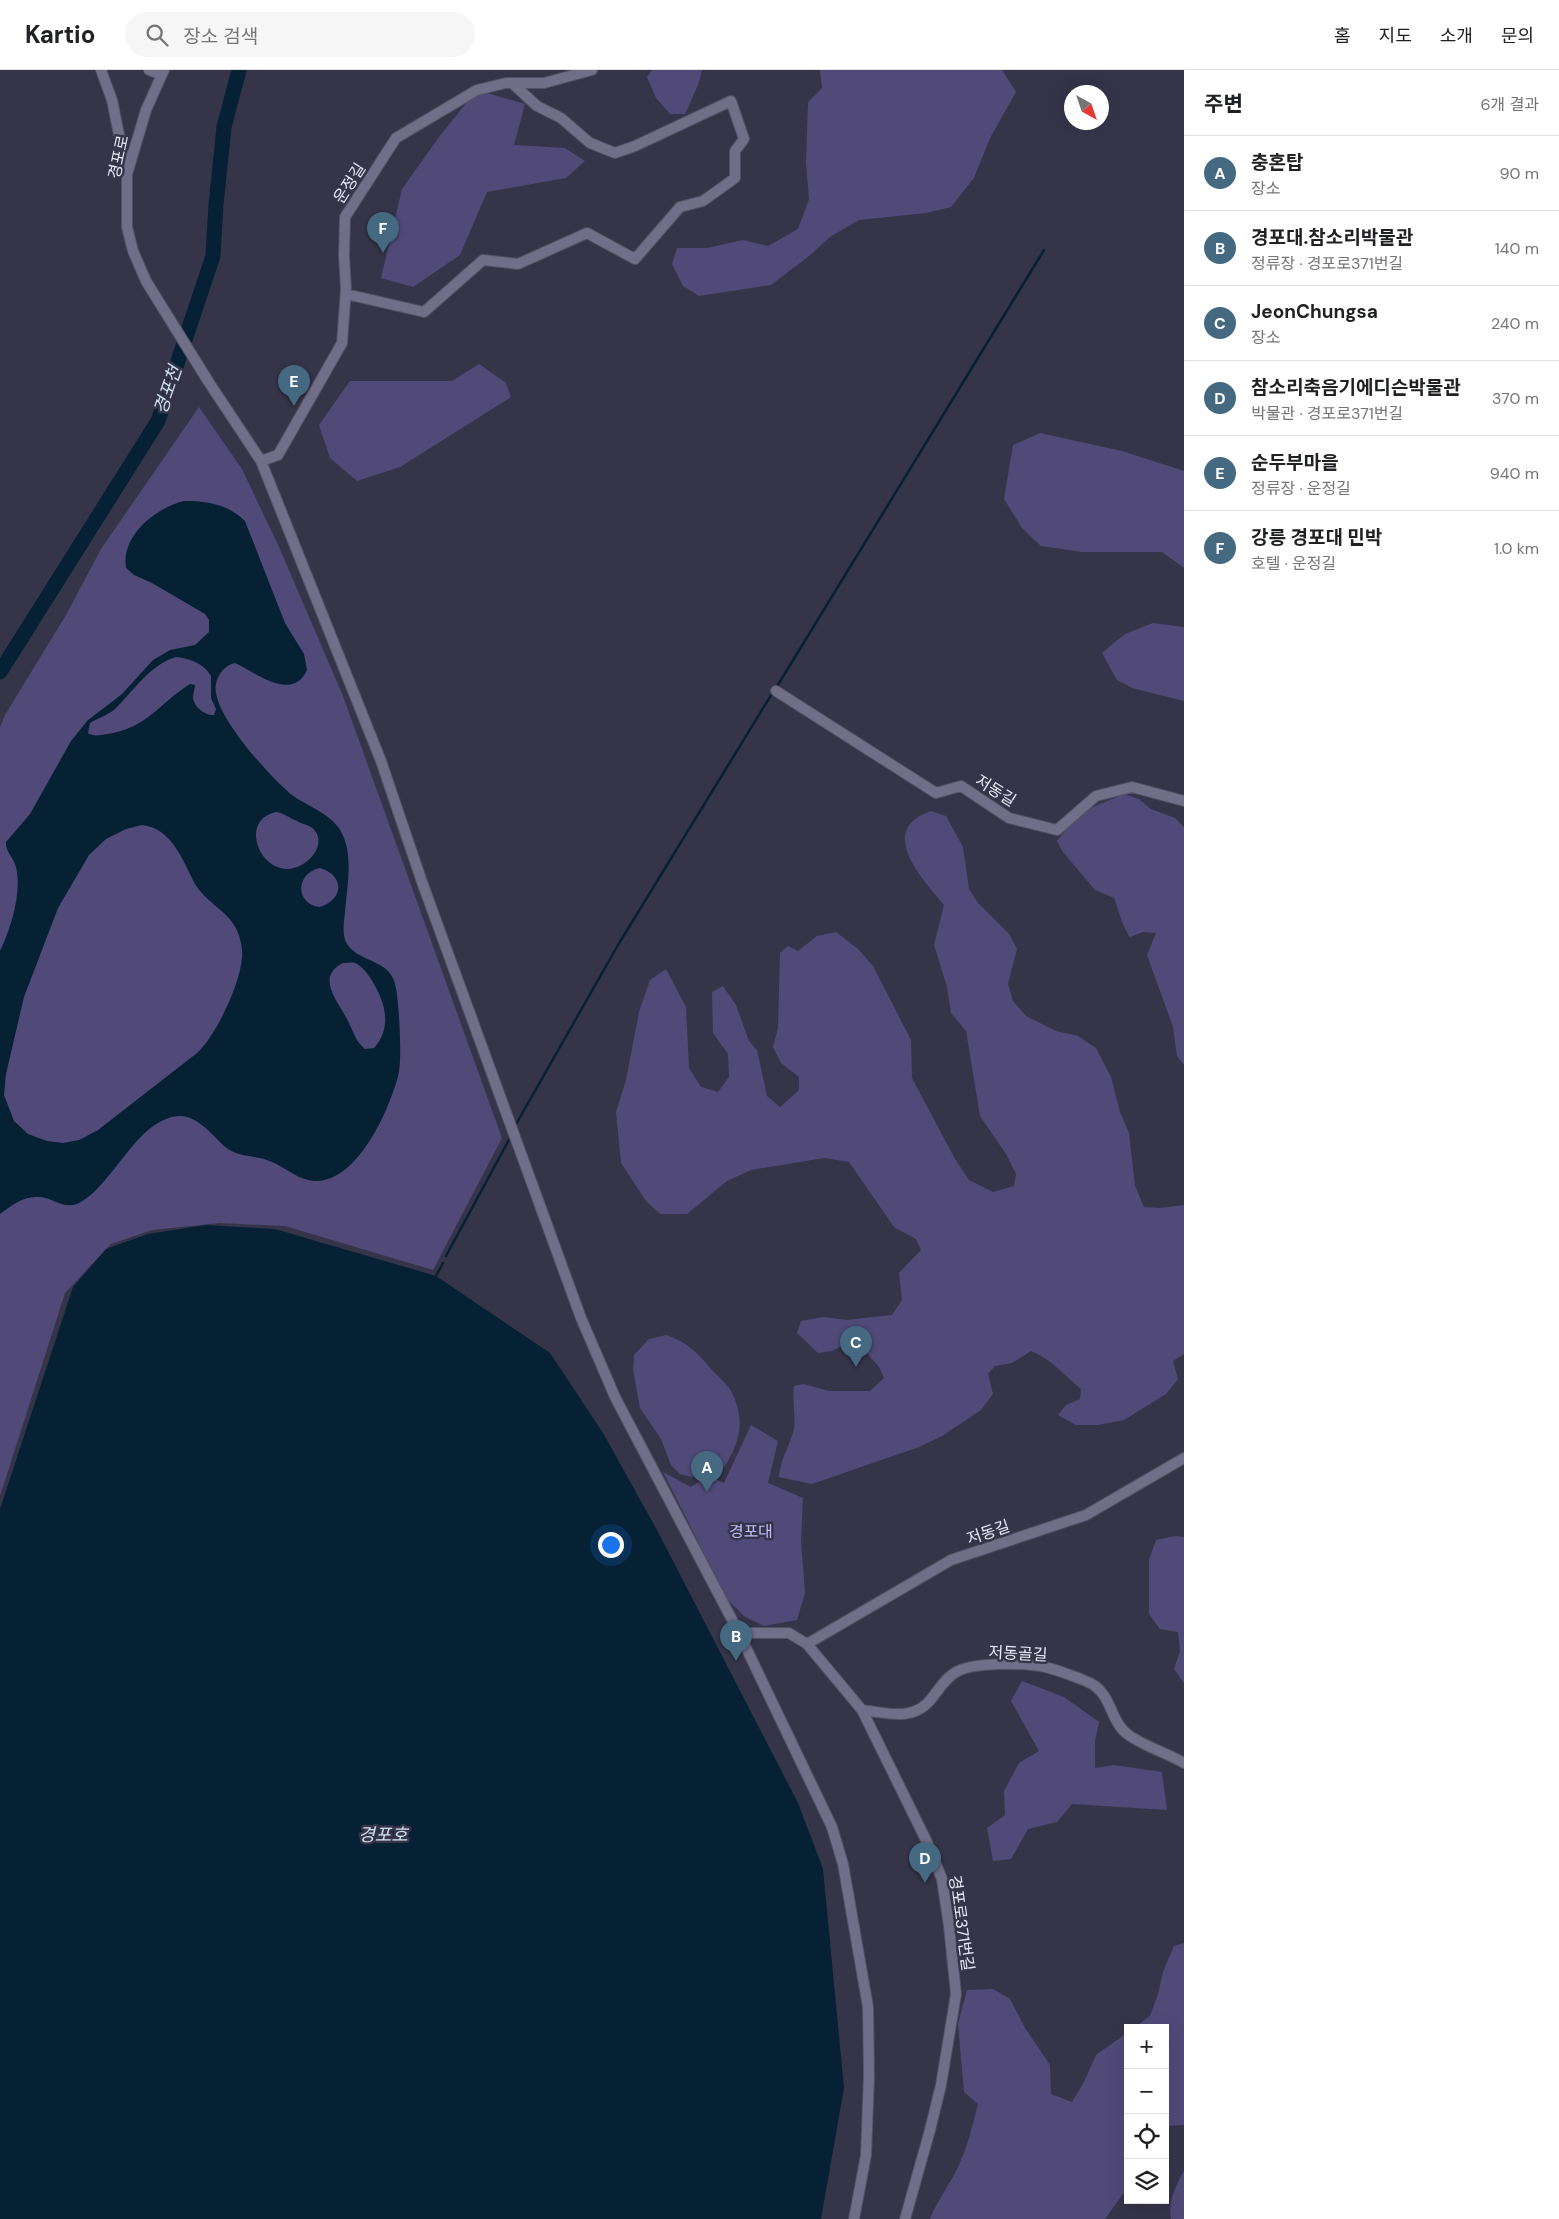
<!DOCTYPE html>
<html lang="ko">
<head>
<meta charset="utf-8">
<style>
  :root { --surface:#fff; --page:#f6f6f6; --text:#202124; --muted:#757577; --line:#e0e0e0; --accent:#466982 }
  body { margin:0; font-family:"DM Sans","Noto Sans KR",sans-serif; background:var(--page); color:var(--text) }
  .controls { position:absolute; right:15px; bottom:15px; display:grid; overflow:hidden; border-radius:0px; box-shadow:0 5px 20px #0002 }
  .controls button { width:45px; height:45px; display:grid; place-items:center; padding:0; border:0; border-bottom:1px solid var(--line); background:var(--surface); color:var(--text); font:25px sans-serif }
  .compass { position:absolute; left:1064px; top:15px; width:45px; height:45px; border-radius:50%; background:var(--surface); box-shadow:0 5px 20px #0002; rotate:140deg }
  .you { position:absolute; left:610px; top:1474px; width:18px; height:18px; margin:-12px; border:4px solid #fff; border-radius:50%; background:#1a73e8; box-shadow:0 0 0 8px #1a73e833 }
  .badge { display:grid; place-items:center; width:32px; height:32px; border-radius:50%; background:var(--accent); color:#fff; font-size:16px; font-weight:700 }
  .pin { position:absolute; translate:-50% -41px; filter:drop-shadow(0 1px 2px #0008) }
  .pin::after { content:''; position:absolute; top:26px; width:18px; height:15px; background:inherit; clip-path:polygon(0 0,100% 0,50% 100%) }
  .list { margin:0; padding:0; list-style:none }
  h2 { display:flex; justify-content:space-between; align-items:center; height:65px; margin:0; padding:0 20px; font-size:21px }
  h2 small { font-size:16px; font-weight:400; color:var(--muted) }
  .list li { display:grid; grid-template-columns:32px 1fr auto; gap:15px; align-items:center; box-sizing:border-box; height:75px; padding:0 20px; border-top:1px solid var(--line) }
  .list b { display:block; font-size:19px; white-space:nowrap }
  .list p { margin:0; font-size:16px; white-space:nowrap; color:var(--muted) }
  .list em { font-size:16px; font-style:normal; color:var(--muted) }
  .icon { flex:none; width:28px; height:28px; fill:none; stroke:currentColor; stroke-width:2; stroke-linecap:round; stroke-linejoin:round }
  .map { position:relative; flex:none; width:1184px; height:2149px; overflow:hidden }
  header { display:flex; align-items:center; gap:30px; box-sizing:border-box; height:70px; padding:0 25px; background:var(--surface); border-bottom:1px solid var(--line) }
  header strong { font-size:24px }
  nav { display:flex; gap:28px; margin-inline-start:auto; font-size:18px }
  .search { width:350px; height:45px; background:var(--page); display:flex; align-items:center; gap:12px; box-sizing:border-box; padding:0 18px; border-radius:28px; color:var(--muted); font-size:19px }
  main { display:flex }
  aside { flex:1; background:var(--surface) }
  .map>svg:first-child { display:block }
  .green { fill:#514a79 }
  .water { fill:#062134; fill-rule:evenodd }
  .lines { fill:none; stroke-linecap:round; stroke-linejoin:round }
  .stream { stroke:#062134; stroke-width:2.5 }
  .river { stroke:#062134; stroke-width:15 }
  .minor-casing { stroke:#535063; stroke-width:12 }
  .minor { stroke:#716e87; stroke-width:10 }
  .labels { text-anchor:middle; stroke-width:5; stroke-linejoin:round; paint-order:stroke }
  .street-label { font-size:16px; fill:#e9e8f6; stroke:#363449 }
  .park-label { font-size:16px; fill:#c3bbfc; stroke:#363449 }
  .water-label { font-size:18px; font-style:italic; fill:#cde1f0; stroke:#363449 }
</style>
</head>
<body>
<header>
<strong>Kartio</strong>
<div class="search"><svg class="icon" aria-label="search" viewBox="0 0 24 24"><circle cx="10" cy="10" r="6"/><path d="M15 15l6 6"/></svg>장소 검색</div>
<nav><a>홈</a><a>지도</a><a>소개</a><a>문의</a></nav>
</header>
<main>
<div class="map">
<svg width="1184" height="2149" viewBox="0 0 1184 2149">
  <rect width="100%" height="100%" fill="#363449"/>
  <path class="green" d="M652,0H702L698,15L685,44H670L656,28L647,7Z
    M820,0H1002L1016,22L990,68L974,108L951,137L926,143L859,150L830,167L809,186L771,215L699,226L683,216L672,194L677,178H707L743,170L768,176L798,159L809,129L806,93L808,32L822,18Z
    M477,20L525,34L514,75L565,78L585,91L566,108L487,122L460,185L413,217L381,208L402,119L439,67Z
    M479,294L506,313L511,327L400,397L357,411L330,388L319,355L350,311H452Z
    M199,337L242,399L279,477L343,626L502,1068L433,1200L285,1156L220,1153L152,1160L111,1174L65,1223L0,1426V657L5,645L66,545L101,479Z
    M1040,363L1122,381L1184,401V498L1162,482H1082L1041,476L1022,458L1004,429L1013,375Z
    M1153,553L1184,557V631L1132,618L1117,610L1102,583L1125,564Z
    M1124,724L1139,729L1151,739L1175,748L1184,757V995L1177,986L1173,957L1147,885L1156,863L1143,862L1130,867C1122,856 1119,841 1114,828L1095,820L1062,781L1057,771L1079,743Z
    M931,741L946,746L963,777L969,819L978,833L1009,864L1017,879L1008,914L1013,931L1026,946L1056,961L1078,966L1096,978L1111,1007L1120,1042L1129,1063L1135,1116L1144,1137L1160,1138L1184,1135V1284L1173,1291L1178,1309L1166,1324L1124,1350L1098,1355H1076L1058,1345L1066,1335L1080,1329L1081,1319C1064,1305 1051,1289 1031,1281L1012,1293L995,1296L988,1304L993,1324L981,1340L942,1366L919,1377L812,1414L779,1407C780,1390 790,1375 794,1359C796,1348 792,1329 794,1316L804,1314L829,1321H870L884,1308L879,1297L855,1269L832,1281L818,1283L797,1263L801,1251L823,1247L847,1250L892,1245L902,1230L899,1203L921,1180L916,1169L894,1157L849,1092L824,1088L751,1100L727,1111L687,1144H660L646,1131L621,1093L616,1042L626,1010L639,942L650,910L666,899L686,937L689,998L701,1017L718,1022L729,1007L728,984L713,963L712,922L723,916L736,935L749,971L757,980L767,1026L780,1037L799,1020V1007L781,993L773,977L778,958L780,883L788,876L798,881L817,866L836,862L858,879L873,896L911,970L912,1008L955,1089L969,1110L993,1122L1014,1116L1016,1104L1006,1084L980,1046L966,961L951,943L947,917L934,875L944,835C922,808 876,760 931,741Z
    M666,1265C687,1272 698,1283 711,1299C717,1306 725,1312 730,1319C747,1350 740,1374 721,1402L692,1407L680,1404L671,1395L661,1369L640,1338L633,1300L634,1285L649,1269Z
    M751,1355L778,1371L768,1413L803,1428L801,1471L805,1523L797,1550L764,1556L744,1546L727,1529L663,1402L691,1417L708,1406L724,1413Z
    M1175,1466L1184,1467V1613L1174,1599L1180,1581L1178,1562L1160,1559L1149,1544V1490L1156,1470Z
    M1022,1611L1064,1627L1099,1652L1095,1671V1698L1114,1695L1162,1702L1167,1740L1072,1734L1057,1752L1028,1759L1011,1789L993,1791L987,1758L1005,1745L1004,1721L1019,1693L1039,1681L1011,1631Z
    M1184,1873V2055L1167,2056L1165,2059V1958H1134L1150,1946L1158,1924L1163,1902L1174,1876Z
    M993,1919L1010,1929L1025,1958L1050,1995L1051,2024L1072,2032L1084,2012L1096,1985L1128,1962V2117L1105,2149H930C938,2128 953,2111 961,2090C969,2072 973,2053 978,2034L964,2022L958,1954L967,1920Z
    M1184,2101V2149H1171C1168,2132 1175,2116 1184,2101Z"/>
  <path class="water" d="M184,431C207,431 228,434 245,451L285,553L304,584L307,600C292,633 255,602 235,593C225,595 218,604 216,614C210,642 271,708 292,725C307,736 327,742 338,757C355,780 347,816 345,842C344,852 342,864 346,872C354,888 376,889 388,901C392,905 394,910 395,914C399,927 402,988 399,1001C397,1013 392,1025 388,1035C376,1065 346,1119 308,1110C295,1107 284,1097 272,1092C258,1085 242,1088 228,1079C214,1068 198,1044 178,1046C138,1050 116,1109 84,1130C63,1144 56,1126 36,1127C22,1127 11,1136 0,1144V881C11,858 22,823 16,797C14,788 5,781 6,772L30,744L71,671L88,650L122,624L153,590L170,580L195,575L209,562V550L205,544L152,513L134,505L126,498C121,465 156,438 184,431ZM176,587C191,589 203,593 211,606V628L216,639L214,645C206,646 194,637 193,628C193,623 195,619 195,615L190,614C158,634 148,658 107,664C100,665 94,667 88,663L90,653C98,648 106,646 114,640C133,622 149,595 176,587ZM276,742C284,743 289,748 297,751C301,754 306,754 311,757C325,767 317,785 306,792C267,821 233,751 276,742ZM142,755C172,758 183,791 195,814C205,831 224,839 234,855C240,865 243,877 242,888C240,914 216,966 197,983L98,1060L79,1070L63,1073L47,1071L28,1064L14,1051L4,1025L6,1004L24,927L58,838L89,785L106,769L126,759ZM320,798C344,805 345,829 320,837C296,835 294,804 320,798ZM343,893C347,893 351,892 355,893C362,896 367,903 371,909C385,931 393,957 374,978L365,979C355,971 353,960 347,949C338,931 315,907 343,893Z
    M206,1155L275,1159L436,1206L550,1283L603,1363L657,1460L798,1733L823,1799L844,2018L821,2149H0V1439L73,1217L106,1179L148,1164Z"/>
  <g class="lines">
    <path class="stream" d="M776,618L1044,180
      M515,1056L618,875L773,622
      M446,1186L511,1066
      M436,1206L443,1193"/>
    <path class="river" d="M0,602L158,351L213,186L216,135L224,57L239,0"/>
    <g class="minor-casing">
      <path id="minor" d="M101,0L112,30L127,104
        M149,0L161,5
        M164,0L146,40L127,104V157L133,181L146,211L208,311L261,391L381,691L422,812L581,1248L615,1327L739,1563L832,1757L843,1794L868,1937L869,2006L866,2085L854,2149
        M346,224L424,242L483,190L518,194L587,163L635,189L680,137L703,131L735,108V81L744,69L731,31L635,76L615,83L590,73L561,48L537,36L512,13
        M261,391L278,385L342,273L346,219L344,186L345,147L396,68L477,20L506,13H544L592,0
        M776,621L936,723L961,716L1009,748L1057,760L1096,726L1132,717L1184,731
        M739,1563H789L807,1574L862,1640L926,1770L942,1809L949,1856L956,1924L941,2015L930,2060L905,2149
        M807,1574L951,1490L1086,1445L1184,1388
        M862,1640C887,1643 914,1652 932,1628C939,1619 947,1606 958,1601C976,1592 1026,1593 1045,1597C1054,1599 1089,1611 1095,1616C1112,1628 1111,1654 1130,1666C1146,1677 1167,1683 1184,1693"/>
    </g>
    <use href="#minor" class="minor"/>
  </g>
  <g class="labels">
    <g class="street-label">
      <text transform="translate(118 87) rotate(-78)" y="6">경포로</text>
      <text transform="translate(349 113) rotate(-57)" y="6">운정길</text>
      <text transform="translate(996 720) rotate(32)" y="6">저동길</text>
      <text transform="translate(988 1462) rotate(-19)" y="6">저동길</text>
      <text transform="translate(1018 1583) rotate(3)" y="6">저동골길</text>
      <text transform="translate(962 1853) rotate(82)" y="6">경포로371번길</text>
    </g>
    <g class="park-label">
      <text x="751" y="1467">경포대</text>
    </g>
    <g class="water-label">
      <text transform="translate(168 320) rotate(-71)" y="6">경포천</text>
      <text x="383" y="1771">경포호</text>
    </g>
  </g>
</svg>
<div class="controls">
<button>+</button>
<button>−</button>
<button><svg class="icon" aria-label="locate" viewBox="0 0 24 24"><circle cx="12" cy="12" r="6"/><path d="M12 2v4M12 18v4M2 12h4M18 12h4"/></svg></button>
<button><svg class="icon" aria-label="layers" viewBox="0 0 24 24"><path d="M12 4l9 5-9 5-9-5zM3 14l9 5 9-5"/></svg></button>
</div>
<svg class="compass" viewBox="-18 -18 36 36"><path d="M0-13l5 13h-10z" fill="#e53935"/><path d="M0 13l5-13h-10z" fill="#757577"/></svg>
<div class="you"></div>
<div class="pin badge" style="left:707px;top:1422px">A</div>
<div class="pin badge" style="left:736px;top:1591px">B</div>
<div class="pin badge" style="left:856px;top:1297px">C</div>
<div class="pin badge" style="left:925px;top:1813px">D</div>
<div class="pin badge" style="left:294px;top:336px">E</div>
<div class="pin badge" style="left:383px;top:183px">F</div>
</div>
<aside>
<h2>주변<small>6개 결과</small></h2>
<ul class="list">
<li><span class="badge">A</span><div><b>충혼탑</b><p>장소</p></div><em>90 m</em></li>
<li><span class="badge">B</span><div><b>경포대.참소리박물관</b><p>정류장 · 경포로371번길</p></div><em>140 m</em></li>
<li><span class="badge">C</span><div><b>JeonChungsa</b><p>장소</p></div><em>240 m</em></li>
<li><span class="badge">D</span><div><b>참소리축음기에디슨박물관</b><p>박물관 · 경포로371번길</p></div><em>370 m</em></li>
<li><span class="badge">E</span><div><b>순두부마을</b><p>정류장 · 운정길</p></div><em>940 m</em></li>
<li><span class="badge">F</span><div><b>강릉 경포대 민박</b><p>호텔 · 운정길</p></div><em>1.0 km</em></li>
</ul>
</aside>
</main>
</body>
</html>
